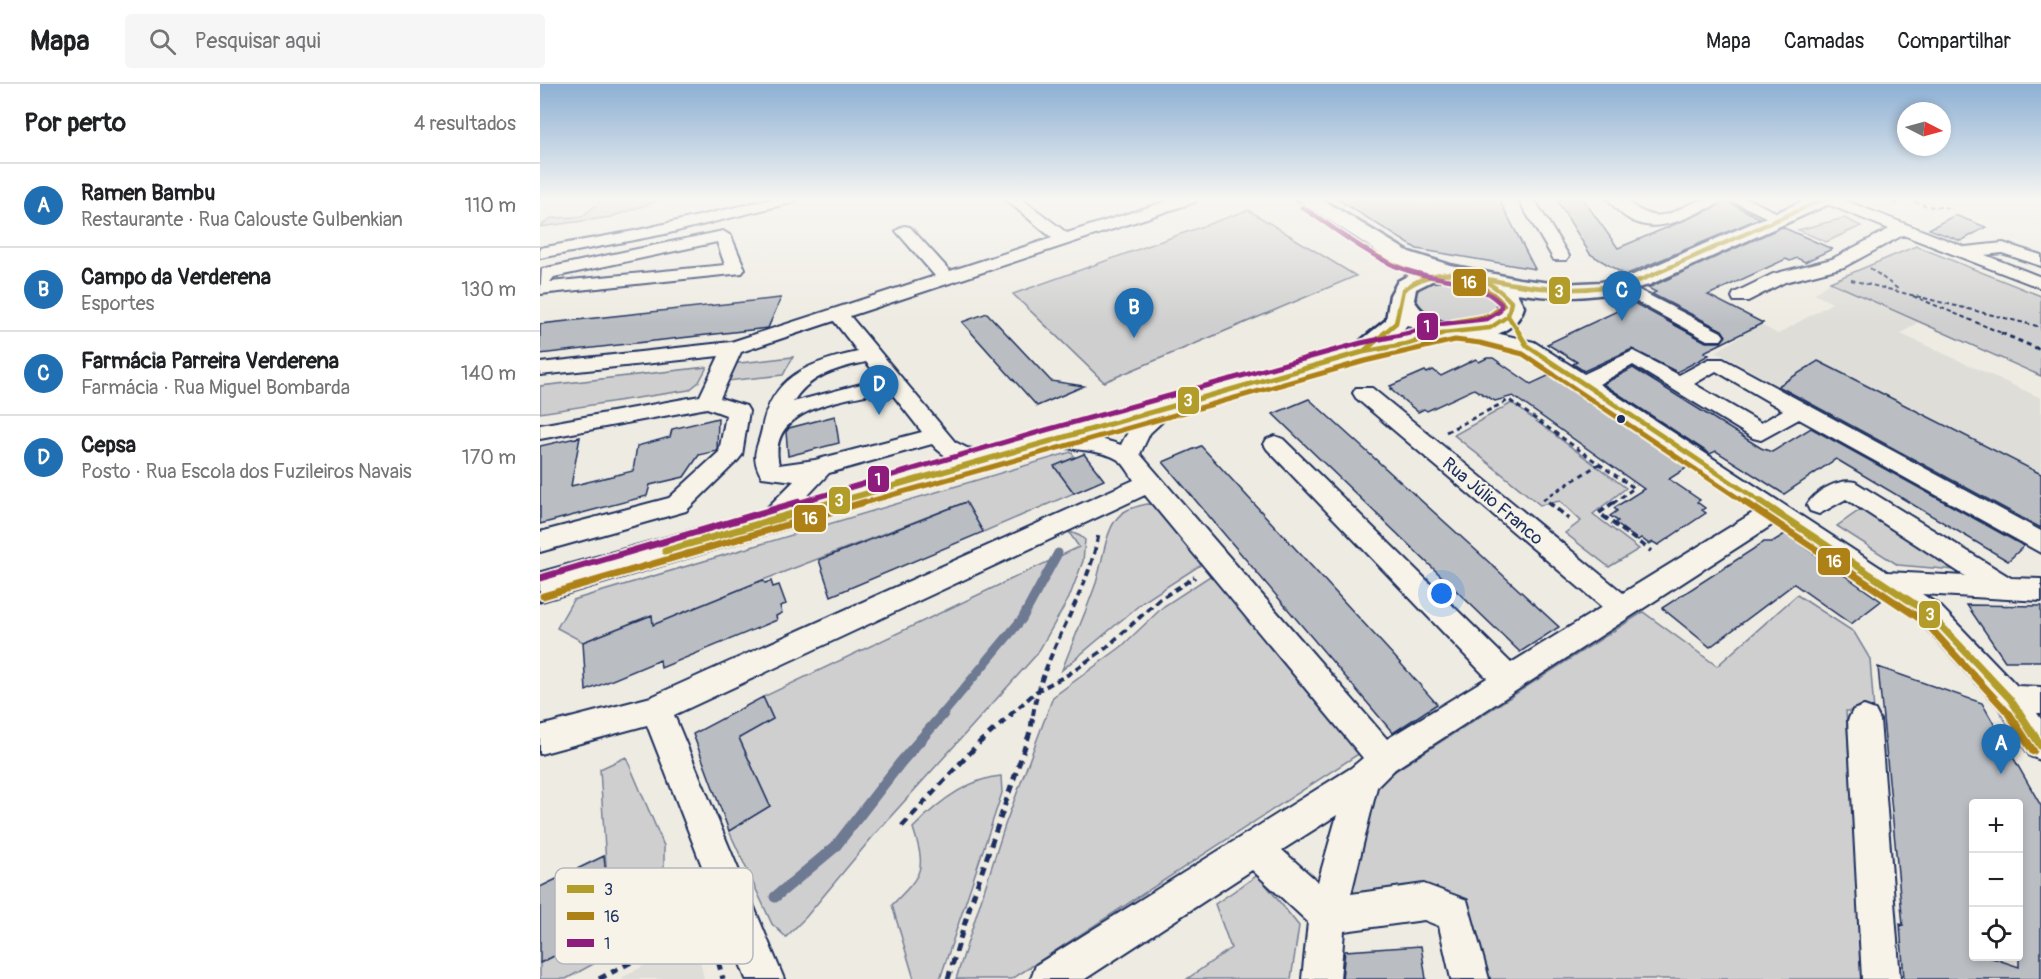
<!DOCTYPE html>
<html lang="pt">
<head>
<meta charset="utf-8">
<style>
  :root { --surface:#fff; --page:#f6f6f6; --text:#202124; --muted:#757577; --line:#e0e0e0; --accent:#1f6fb2 }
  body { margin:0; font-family:Pangolin,sans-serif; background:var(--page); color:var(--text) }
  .controls { position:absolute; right:18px; bottom:18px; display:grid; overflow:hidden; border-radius:6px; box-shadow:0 3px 9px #0003 }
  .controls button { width:54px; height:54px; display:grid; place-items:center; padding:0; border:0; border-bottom:2px solid var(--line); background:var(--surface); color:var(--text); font:30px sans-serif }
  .compass { position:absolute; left:1357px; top:18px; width:54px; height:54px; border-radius:50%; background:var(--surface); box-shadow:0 3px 9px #0003; rotate:96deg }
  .you { position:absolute; left:902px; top:510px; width:21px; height:21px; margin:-15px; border:4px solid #fff; border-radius:50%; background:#1a73e8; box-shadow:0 0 0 9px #1a73e833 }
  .badge { display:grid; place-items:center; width:39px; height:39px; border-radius:50%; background:var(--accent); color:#fff; font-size:20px; font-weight:700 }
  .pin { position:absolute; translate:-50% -50px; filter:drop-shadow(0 2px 3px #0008) }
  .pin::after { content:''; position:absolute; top:32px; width:21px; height:18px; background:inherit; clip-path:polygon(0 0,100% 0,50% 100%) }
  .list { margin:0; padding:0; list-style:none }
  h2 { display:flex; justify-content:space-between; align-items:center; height:78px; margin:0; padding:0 24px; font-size:26px }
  h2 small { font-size:20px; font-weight:400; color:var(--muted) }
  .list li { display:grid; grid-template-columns:39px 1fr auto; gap:18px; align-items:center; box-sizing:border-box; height:84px; padding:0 24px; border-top:2px solid var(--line) }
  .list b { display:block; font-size:22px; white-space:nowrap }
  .list p { margin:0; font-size:20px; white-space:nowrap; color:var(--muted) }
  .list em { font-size:20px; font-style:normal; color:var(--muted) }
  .icon { flex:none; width:33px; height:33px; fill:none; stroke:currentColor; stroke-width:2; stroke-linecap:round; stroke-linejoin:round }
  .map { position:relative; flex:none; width:1501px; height:895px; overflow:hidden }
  header { display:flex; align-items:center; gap:36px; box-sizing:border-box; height:84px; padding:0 30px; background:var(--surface); border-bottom:2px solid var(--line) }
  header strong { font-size:28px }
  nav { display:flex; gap:33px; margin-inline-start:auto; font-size:21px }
  .search { width:420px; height:54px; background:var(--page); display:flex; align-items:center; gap:15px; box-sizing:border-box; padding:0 21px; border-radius:6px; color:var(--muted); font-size:22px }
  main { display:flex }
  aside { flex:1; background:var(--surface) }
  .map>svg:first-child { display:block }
  .built { fill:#deddd8 }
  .green { fill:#cfcfcf; stroke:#757f96; stroke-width:1.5 }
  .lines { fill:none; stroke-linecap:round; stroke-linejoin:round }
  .stream-far1 { stroke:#6e7992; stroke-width:9 }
  .stream { stroke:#6e7992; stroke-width:11 }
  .building { fill:#babdc2; stroke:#1b2f5e; stroke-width:1.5; fill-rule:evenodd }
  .minor-casing { stroke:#1b2f5e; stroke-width:4 }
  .major-casing { stroke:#1b2f5e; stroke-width:5 }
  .path-far3 { stroke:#1b2f5e; stroke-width:2; stroke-dasharray:4.5 3; stroke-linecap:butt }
  .path-far2 { stroke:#1b2f5e; stroke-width:3; stroke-dasharray:5 4; stroke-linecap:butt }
  .path-far1 { stroke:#1b2f5e; stroke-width:4; stroke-dasharray:7 4.5; stroke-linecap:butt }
  .path { stroke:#1b2f5e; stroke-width:5; stroke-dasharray:8 6; stroke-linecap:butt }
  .minor { fill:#f7f3e8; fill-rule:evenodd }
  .major { fill:#f7f3e8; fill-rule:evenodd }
  .bus-1-far3-casing { stroke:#f7f3e8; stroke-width:8 }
  .bus-1-far2-casing { stroke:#f7f3e8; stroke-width:9 }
  .bus-1-far1-casing { stroke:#f7f3e8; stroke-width:11 }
  .bus-1-casing { stroke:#f7f3e8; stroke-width:13 }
  .bus-2-far3-casing { stroke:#f7f3e8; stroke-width:8 }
  .bus-2-far2-casing { stroke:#f7f3e8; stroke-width:9 }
  .bus-2-far1-casing { stroke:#f7f3e8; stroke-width:11 }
  .bus-2-casing { stroke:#f7f3e8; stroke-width:13 }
  .bus-3-far2-casing { stroke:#f7f3e8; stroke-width:8 }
  .bus-3-far1-casing { stroke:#f7f3e8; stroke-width:9 }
  .bus-3-casing { stroke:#f7f3e8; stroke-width:11 }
  .bus-1-far3 { stroke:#b29c2a; stroke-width:4.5 }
  .bus-1-far2 { stroke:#b29c2a; stroke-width:5 }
  .bus-1-far1 { stroke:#b29c2a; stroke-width:7 }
  .bus-1 { stroke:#b29c2a; stroke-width:8 }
  .bus-2-far3 { stroke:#ad8116; stroke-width:4.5 }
  .bus-2-far2 { stroke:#ad8116; stroke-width:5 }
  .bus-2-far1 { stroke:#ad8116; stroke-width:7 }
  .bus-2 { stroke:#ad8116; stroke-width:8 }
  .bus-3-far2 { stroke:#8e1c7d; stroke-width:4.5 }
  .bus-3-far1 { stroke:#8e1c7d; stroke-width:5 }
  .bus-3 { stroke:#8e1c7d; stroke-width:7 }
  .bus-dot { fill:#1b2f5e; stroke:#f7f3e8; stroke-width:2 }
  .labels { text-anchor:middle; stroke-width:4.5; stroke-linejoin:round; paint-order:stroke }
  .street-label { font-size:18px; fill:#1b2f5e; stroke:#f7f3e8 }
  .key { fill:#f7f3e8; stroke:#b5b8bf; stroke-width:1.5 }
  .key-label { font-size:16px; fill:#1b2f5e }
  .line-badge { stroke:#f7f3e8; stroke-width:2 }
  .badge-label { font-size:16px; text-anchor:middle; font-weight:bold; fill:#fff }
</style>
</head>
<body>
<header>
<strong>Mapa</strong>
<div class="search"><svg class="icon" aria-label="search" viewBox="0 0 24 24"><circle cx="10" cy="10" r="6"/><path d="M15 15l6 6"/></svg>Pesquisar aqui</div>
<nav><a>Mapa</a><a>Camadas</a><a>Compartilhar</a></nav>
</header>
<main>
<aside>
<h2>Por perto<small>4 resultados</small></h2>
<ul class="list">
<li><span class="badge">A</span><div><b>Ramen Bambu</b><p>Restaurante · Rua Calouste Gulbenkian</p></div><em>110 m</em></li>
<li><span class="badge">B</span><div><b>Campo da Verderena</b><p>Esportes</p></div><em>130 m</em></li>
<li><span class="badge">C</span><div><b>Farmácia Parreira Verderena</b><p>Farmácia · Rua Miguel Bombarda</p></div><em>140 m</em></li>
<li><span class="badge">D</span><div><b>Cepsa</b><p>Posto · Rua Escola dos Fuzileiros Navais</p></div><em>170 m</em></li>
</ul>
</aside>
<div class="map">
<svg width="1501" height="895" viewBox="0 0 1501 895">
  <rect width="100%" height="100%" fill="#eeebe2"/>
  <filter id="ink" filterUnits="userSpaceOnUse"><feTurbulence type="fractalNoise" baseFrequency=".0167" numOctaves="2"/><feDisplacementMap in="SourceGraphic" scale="12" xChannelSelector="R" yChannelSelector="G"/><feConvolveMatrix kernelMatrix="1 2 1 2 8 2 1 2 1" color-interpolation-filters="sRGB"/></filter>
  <g filter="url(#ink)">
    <path class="built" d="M1290,198L1378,238L1361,250L1501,314V390L1278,277L1238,302L1176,268L1219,240L1238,250L1292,219L1274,210Z
      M155,853L164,895H80Z"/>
    <path class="green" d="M64,115H123L71,133L0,143L11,134L41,133Z
      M708,126L816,192L564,298L473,210Z
      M1304,134L1321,142L1286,158L1258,146Z
      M1376,162L1501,212V292L1290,198Z
      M899,196C918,195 961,198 956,225C937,245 876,243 876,210L880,204Z
      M253,273L243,291L187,297L191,280Z
      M167,283L159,298L149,306L0,329V302Z
      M972,319L1086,404L1053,430L1099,465L1069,483L1025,449L1041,437L1020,417L1000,421L914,351Z
      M531,368L535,373L515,382L534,409L443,448L426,418L223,496L113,541L111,531L43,558L17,544L33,516Z
      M607,420L617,421L665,478L603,518L522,586C533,557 546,528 556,499C562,480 565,451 575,437C583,425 594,423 607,420Z
      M1327,421L1427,487L1358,481L1297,442Z
      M528,447L540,452L545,456L543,477L529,514L497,570L334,751L266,833L246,853L232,840L189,747L230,722L199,654L233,635L223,613L539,463Z
      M673,490L823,667L472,895H416L465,741L513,613L581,563L624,522Z
      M1257,511L1314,548L1330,575L1334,627H1306L1323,895H941L926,823L887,801L804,813L835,700L1103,528L1177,582Z
      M86,673L124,762V841L26,895H0V879L70,844L60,685Z
      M461,692L462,709L400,895H374L352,821C382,790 387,787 373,744C396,720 426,695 461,692Z
      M718,791L759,842L751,895H647L691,864L675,820Z"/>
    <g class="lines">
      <path class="stream-far1" d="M402,631L482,535L518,469"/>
      <path class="stream" d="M235,813L295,763L361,678L403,630"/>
    </g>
    <path class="building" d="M797,115H959L995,185L877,165Z
      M1016,115H1043L1078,164L1188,118L1220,134L1085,191L1050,170Z
      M1415,131L1446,143L1421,157L1389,145Z
      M1242,143L1292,165L1265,178L1257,174L1250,177L1246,175L1168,211L1223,239L1164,268L1169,271L1137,288L1092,265L1044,287L1033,280L1037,278L1007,260L1094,219L1166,258H1181L1186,252L1182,246L1112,210L1116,208L1108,204Z
      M241,214L228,244L0,270V240Z
      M447,229L511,297L544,302L497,322L422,238Z
      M947,274H953L991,300L1012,290L1148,383L1129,395L1160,416L1157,418L1165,424L1162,426L1166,429L1118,461L1113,458L1109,460L1101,454L1098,456L1075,439L1078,437L1070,432L1077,427L1074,424L1104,405L973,312L955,317L934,305L887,327L884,325L878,328L850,305L852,304L850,302L885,287L887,289L893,286L901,292L936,275L939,278Z
      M1278,277L1501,390V444L1238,302Z
      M1093,284L1221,364L1232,368L1271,344L1484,462L1468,477L1296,375L1244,410L1176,367L1170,370L1063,300Z
      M769,315L939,469L1019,543L980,568L733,330Z
      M295,332L299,359L248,372L246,348L249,344Z
      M178,334L177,367L159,371L144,393L110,401L107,412L0,440V362L40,353L31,402L93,387L97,362L130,353L132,345Z
      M661,362L854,572L897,620L853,649L623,378Z
      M544,370L564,396L534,409L514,382Z
      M426,418L443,448L291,512L279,476Z
      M1245,450L1341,517L1311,540L1254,500L1170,563L1122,524L1224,458H1232Z
      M223,496L225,499L231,497L233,503L239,501L246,520L240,522L242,529L236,532L237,536L121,584L120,576L46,607L43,558L112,531L113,541Z
      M1427,521L1501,522V577H1465Z
      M1338,583L1442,619L1501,722V895H1364L1360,840L1363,841ZM1434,720H1479V883L1449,873H1434Z
      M223,613L233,635L199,654L230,722L189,747L153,650Z
      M64,772L71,844L0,879V803Z
      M881,862L886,895H802L805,867Z"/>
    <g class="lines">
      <g class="minor-casing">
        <path id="minor" d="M231,115H256L254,118L125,150L0,174V164L94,147Z
          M465,115H482L527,149L634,115H657L655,118L310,232L415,358L427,364L452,368L456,374L452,380C431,385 406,377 392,360L289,389L240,441L231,444L222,441L218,435L222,429L254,397L222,393C209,371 218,365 222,345C231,292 270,278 318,268L294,237L201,268L180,314L206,322L209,327L202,371L198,376L146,427L0,468V448L129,414L179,368L186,331L167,324L0,355V341L160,312L179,272L0,291V279L191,258L395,192L356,147L364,142L370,143L410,187L512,154ZM326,278L340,295L253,318C269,291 298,284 326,278ZM349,306L382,348L275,376L239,381C225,321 310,316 349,306Z
          M978,115H994L1029,172L1026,176H1014Z
          M1068,115H1085C1129,154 1136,111 1182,115C1176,122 1165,125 1157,129C1122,146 1094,150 1068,115Z
          M1188,115H1208L1250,135L1242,140L1236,138Z
          M1280,115H1301L1425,163L1463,159L1501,171V182L1462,169L1445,171L1501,193V204L1363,151L1304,183L1245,198L1208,217H1194L1192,213L1194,209L1233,190L1292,175L1349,145L1282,118Z
          M183,147L191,152L205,185L202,189L0,210L2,185ZM177,158L185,181L10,198L14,193Z
          M1081,197L1181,248L1184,252L1181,256H1167L1075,206L1072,202Z
          M922,241L994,258L1044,290L1093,267L1139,291L1169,275H1183L1501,447V469L1259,335L1221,356L1213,354L1093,281L1059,300L1347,488L1425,492L1306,415L1279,430L1270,427L1267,421C1275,407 1299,394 1315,398L1471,494L1501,495V517L1382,510L1401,523L1477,602L1501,603V629H1497L1501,635V676L1490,672L1459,624L1381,539L1235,439L855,685L837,703L811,810L884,800L927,816L949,895H911L899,842L884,836L804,847L800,895H762L768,838L712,786L545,895H491L496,881L811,684L823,674L605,411L134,631L244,895H206L107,641L0,670V642L111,613L594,396C590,390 585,381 580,377C563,364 522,366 501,360L498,355L501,350C525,343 558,354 581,361C590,342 612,311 636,317L639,322L610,349L600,370L847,655L947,594L727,365L724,360L727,355L735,352L743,355L971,579L1062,523L816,314L813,309L816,304H832L1083,509L1216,427L980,266L915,251L912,247ZM1176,287L1243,326L1221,339L1154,300ZM797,731L778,798L742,766Z
          M1324,622L1335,626L1340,636L1360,895H1322L1308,636L1313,626Z"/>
      </g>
      <g class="major-casing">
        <path id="major" d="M757,115H781L869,168L910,181L979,195L1020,200L1061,198L1093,191L1268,115H1294L1291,119L1109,201C1065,213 1023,217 977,209L984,223C980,236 972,243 960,249C943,256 926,253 909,256C872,262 834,273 798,283C531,359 266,437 0,517V489L814,262L846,236L850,211L858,197L878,186L853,178ZM909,195C928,196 944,202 958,216V228C934,249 890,244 874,216L876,205L892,197ZM867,241L880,247L858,252Z"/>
      </g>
      <path class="path-far3" d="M1345,115L1357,119
        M1354,121L1367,115L1387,122L1412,124
        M1330,184L1358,205
        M1311,196L1501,243
        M1373,212L1464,250"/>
      <path class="path-far2" d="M1461,249L1501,266
        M906,348L969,316L1059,380L1004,415L1010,420
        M1059,380L1094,404L1072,420"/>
      <path class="path-far1" d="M1008,418L1029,435
        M1074,418L1059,429L1111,467
        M470,631L497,607L529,590L566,564L620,515L655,493
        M493,631C503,567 548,513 559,448"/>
      <path class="path" d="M362,742L440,658L472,630
        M59,895L156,844L171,851L183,895
        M408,895L430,822L491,645L493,630"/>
      <use href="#minor" class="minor"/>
      <use href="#major" class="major"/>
      <g class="bus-1-far3-casing">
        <path id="bus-1-far3" d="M918,189C985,204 1033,213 1101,196L1284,115
          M968,232L980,250
          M843,250L856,239L863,206C898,180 942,185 971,218L968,232L950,244L893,250"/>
      </g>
      <g class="bus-1-far2-casing">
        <path id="bus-1-far2" d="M845,249L823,268L867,260L903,249
          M979,249L987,262L1224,420
          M288,420L823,268
          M291,420L823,268"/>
      </g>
      <g class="bus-1-far1-casing">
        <path id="bus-1-far1" d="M1221,418L1391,531L1470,615L1481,631
          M125,467L293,418
          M125,467L297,418"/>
      </g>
      <g class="bus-1-casing">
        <path id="bus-1" d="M1480,630L1501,662"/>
      </g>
      <g class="bus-2-far3-casing">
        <path id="bus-2-far3" d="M762,123C799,147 836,178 879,190C910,199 943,193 964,221L949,232L914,238"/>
      </g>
      <g class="bus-2-far2-casing">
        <path id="bus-2-far2" d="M320,420L825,277L915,256L940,259L983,270L1207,420"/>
      </g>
      <g class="bus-2-far1-casing">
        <path id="bus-2-far1" d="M1205,418L1385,538L1470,631
          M3,512L325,418"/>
      </g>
      <g class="bus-2-casing">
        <path id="bus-2" d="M1469,630L1493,667"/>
      </g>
      <g class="bus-3-far2-casing">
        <path id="bus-3-far2" d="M762,123C793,143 822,167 855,182C890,198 933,191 961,220L960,227L947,235L892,241L866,250"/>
      </g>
      <g class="bus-3-far1-casing">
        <path id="bus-3-far1" d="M254,420L506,346L821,259L870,249"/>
      </g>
      <g class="bus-3-casing">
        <path id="bus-3" d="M0,494L259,418"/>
      </g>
      <use href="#bus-1-far3" class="bus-1-far3"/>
      <use href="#bus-1-far2" class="bus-1-far2"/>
      <use href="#bus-1-far1" class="bus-1-far1"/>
      <use href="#bus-1" class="bus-1"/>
      <use href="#bus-2-far3" class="bus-2-far3"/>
      <use href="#bus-2-far2" class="bus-2-far2"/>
      <use href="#bus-2-far1" class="bus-2-far1"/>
      <use href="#bus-2" class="bus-2"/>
      <use href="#bus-3-far2" class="bus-3-far2"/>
      <use href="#bus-3-far1" class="bus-3-far1"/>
      <use href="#bus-3" class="bus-3"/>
    </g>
  </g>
  <linearGradient id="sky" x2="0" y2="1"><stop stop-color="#8db0d4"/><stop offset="0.48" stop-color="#f7f6f2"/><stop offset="1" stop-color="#f7f6f2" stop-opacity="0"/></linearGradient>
  <rect width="1501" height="240" fill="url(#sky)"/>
  <circle class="bus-dot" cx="1081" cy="335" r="5"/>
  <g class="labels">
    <g class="street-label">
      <text transform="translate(953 417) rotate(40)" y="6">Rua Júlio Franco</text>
    </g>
  </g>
  <rect x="15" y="784" width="198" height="96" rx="9" class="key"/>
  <rect x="27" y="801" width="27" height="8" fill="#b29c2a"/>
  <rect x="27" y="828" width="27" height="8" fill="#ad8116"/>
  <rect x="27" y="855" width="27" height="8" fill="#8e1c7d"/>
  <g class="key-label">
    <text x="64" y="811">3</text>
    <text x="64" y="838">16</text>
    <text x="64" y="865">1</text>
  </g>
  <g class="line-badge">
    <rect x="912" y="184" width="35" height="29" rx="6" fill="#ad8116"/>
    <rect x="1008" y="192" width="23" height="29" rx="6" fill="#b29c2a"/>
    <rect x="876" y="228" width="23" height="29" rx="6" fill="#8e1c7d"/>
    <rect x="637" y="302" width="23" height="29" rx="6" fill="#b29c2a"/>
    <rect x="327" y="381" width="23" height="28" rx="6" fill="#8e1c7d"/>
    <rect x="288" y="402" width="23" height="29" rx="6" fill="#b29c2a"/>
    <rect x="253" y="420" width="34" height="29" rx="6" fill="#ad8116"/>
    <rect x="1277" y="463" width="34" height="29" rx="6" fill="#ad8116"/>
    <rect x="1378" y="516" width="23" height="29" rx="6" fill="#b29c2a"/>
  </g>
  <g class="badge-label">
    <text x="929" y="204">16</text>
    <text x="1019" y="213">3</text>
    <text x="887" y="248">1</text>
    <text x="648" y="322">3</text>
    <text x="338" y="401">1</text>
    <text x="299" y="422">3</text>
    <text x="270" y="440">16</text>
    <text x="1294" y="483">16</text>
    <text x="1390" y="536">3</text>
  </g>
</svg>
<div class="controls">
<button>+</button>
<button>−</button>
<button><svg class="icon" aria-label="locate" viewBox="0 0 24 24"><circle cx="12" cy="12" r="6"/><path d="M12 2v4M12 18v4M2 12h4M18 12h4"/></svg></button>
</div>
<svg class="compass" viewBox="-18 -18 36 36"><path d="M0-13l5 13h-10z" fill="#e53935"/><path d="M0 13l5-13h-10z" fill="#757577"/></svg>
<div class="you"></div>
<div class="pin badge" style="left:1461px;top:690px">A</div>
<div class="pin badge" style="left:594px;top:254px">B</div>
<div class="pin badge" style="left:1082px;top:237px">C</div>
<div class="pin badge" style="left:339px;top:331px">D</div>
</div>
</main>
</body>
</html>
